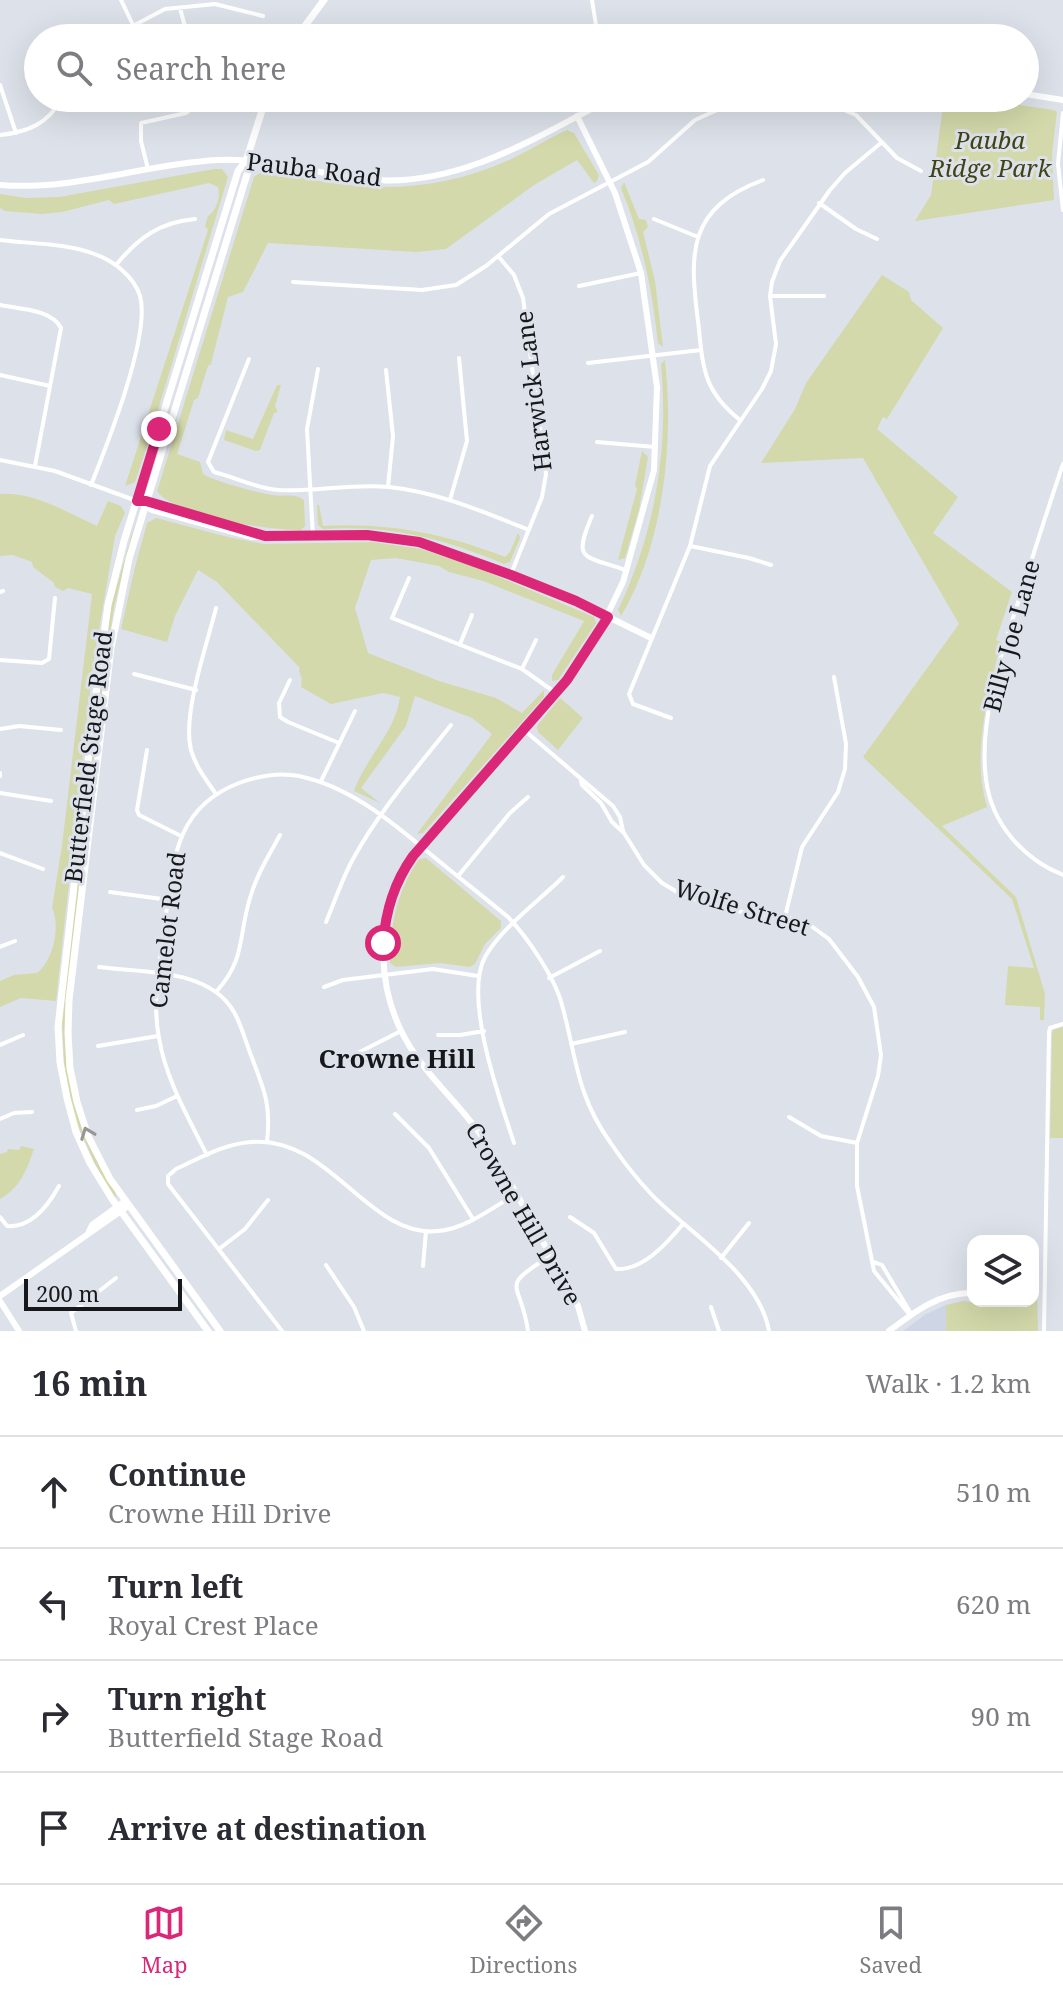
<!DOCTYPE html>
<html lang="en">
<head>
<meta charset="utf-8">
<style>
  :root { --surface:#fff; --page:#f2f2f3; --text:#2b2b33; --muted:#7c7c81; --line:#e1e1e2; --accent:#db2777 }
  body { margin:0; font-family:"Noto Serif",serif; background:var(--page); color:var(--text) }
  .controls { position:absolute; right:24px; bottom:24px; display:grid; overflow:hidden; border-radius:16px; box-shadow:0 8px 32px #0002 }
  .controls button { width:72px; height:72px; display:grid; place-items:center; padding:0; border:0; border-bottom:2px solid var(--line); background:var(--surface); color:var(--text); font:40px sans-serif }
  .scale { position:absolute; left:24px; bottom:20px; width:158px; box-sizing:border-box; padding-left:8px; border:4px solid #17181b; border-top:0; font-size:22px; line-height:28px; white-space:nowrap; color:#17181b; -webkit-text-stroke:6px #dde2ea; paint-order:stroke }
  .stop { position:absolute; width:24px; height:24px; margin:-18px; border:6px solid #db2777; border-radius:50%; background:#fff }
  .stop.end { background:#db2777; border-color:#fff; box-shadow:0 2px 8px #0008 }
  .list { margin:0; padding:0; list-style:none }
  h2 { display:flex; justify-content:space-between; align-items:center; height:104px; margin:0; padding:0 32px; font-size:34px }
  h2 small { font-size:26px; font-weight:400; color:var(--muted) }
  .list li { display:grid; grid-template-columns:52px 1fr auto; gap:24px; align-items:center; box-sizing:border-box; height:112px; padding:0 32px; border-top:2px solid var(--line) }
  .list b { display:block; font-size:30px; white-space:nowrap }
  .list p { margin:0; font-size:26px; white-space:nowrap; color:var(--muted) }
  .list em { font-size:26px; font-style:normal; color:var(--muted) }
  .icon { flex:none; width:44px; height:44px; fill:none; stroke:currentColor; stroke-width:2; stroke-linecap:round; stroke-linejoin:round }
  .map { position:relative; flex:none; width:1063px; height:1331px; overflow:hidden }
  .search { position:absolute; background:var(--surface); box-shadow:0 8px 32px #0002; left:24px; right:24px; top:24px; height:88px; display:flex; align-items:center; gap:20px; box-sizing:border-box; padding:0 28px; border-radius:44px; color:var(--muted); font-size:30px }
  .sheet { height:552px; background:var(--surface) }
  nav { display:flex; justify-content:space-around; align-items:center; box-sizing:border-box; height:112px; border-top:2px solid var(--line); background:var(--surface); font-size:22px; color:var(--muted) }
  nav a { display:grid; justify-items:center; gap:4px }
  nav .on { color:var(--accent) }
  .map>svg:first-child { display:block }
  .built { fill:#ced6e5 }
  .green { fill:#d3d9aa }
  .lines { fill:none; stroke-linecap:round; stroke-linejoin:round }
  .street { stroke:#fff; stroke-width:4 }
  .secondary { stroke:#fff; stroke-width:6 }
  .primary { stroke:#fff; stroke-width:7 }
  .oneway { stroke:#979798 }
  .route { stroke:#db2777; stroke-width:10 }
  .labels { text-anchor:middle; stroke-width:6; stroke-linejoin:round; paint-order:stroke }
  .park-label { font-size:24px; font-style:italic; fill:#3f4316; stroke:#dde2ea }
  .street-label { font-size:24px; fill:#17181b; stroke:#dde2ea }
  .neighbourhood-label { font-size:26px; font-weight:bold; fill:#17181b; stroke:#dde2ea }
</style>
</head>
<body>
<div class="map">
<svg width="1063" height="1331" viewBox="0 0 1063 1331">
  <rect width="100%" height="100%" fill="#dde2ea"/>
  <path class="built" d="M946,1305V1331H903L926,1314Z"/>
  <path class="green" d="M944,98H972L1054,110L1057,112L1052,154L1054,200L915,221L931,195Z
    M567,130L574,133L599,175L597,181L594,183L577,160L534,185L446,249L416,252L268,243L243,292L228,297L211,364L208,366L198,398L194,400L177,454L200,462L203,474C213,481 259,493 272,495C283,497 295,493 304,500L305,526L301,530C271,531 174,516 157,491L159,485L254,177L263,171C291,175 319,182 348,185C401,191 453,184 502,163C524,154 545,140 567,130Z
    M214,169H222L228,177L149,440L135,482L125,486L208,230L205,226L208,216C216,211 221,197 218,187L209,183L114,204L109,200L62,212L42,214L5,211L0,208V194L26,198L59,197Z
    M624,182L639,219L646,220L648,227L643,232L655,281L663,347L658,343C652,289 642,239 621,188Z
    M882,275L909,292L911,300L943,328L887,419L883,417L877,429L958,497L933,533L1012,592L996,640L1001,642C988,697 971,753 987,807L942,826L1016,897L1045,994L1044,1020H1040V1007L1005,1005L1008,966L1034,968L1012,899L863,757L959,624L863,458L761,463L795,409L806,383Z
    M665,360C674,442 664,544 621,616L618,610C655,532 669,450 661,364Z
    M277,385H281L275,406L278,412L274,413L260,450L256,451L224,440L226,430L253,439Z
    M642,451L648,457L639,510L625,558L618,560L637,489L635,485Z
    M0,494C35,492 66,512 97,526L108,501L121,506L125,513L115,536L93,665L56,1001L21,998L0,1007V981L14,975L37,973C53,961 61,926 52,908L62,845L92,594L68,588L63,591L55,587L54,583L33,567L32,562L13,555L0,556Z
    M317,505H319L323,526C387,522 447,534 505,557L510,552L518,533L520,538L510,562L504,564C442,538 391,525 323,529L318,525Z
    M137,517L114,607L105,668L79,899L67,1061L103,1172L115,1191L116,1200L99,1173L76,1121L65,1082L62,1018L102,668L111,606Z
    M156,518L228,537L264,544L372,542L421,549L478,568L594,617L596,623L558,680L552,681V675L584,621L483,581L449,572L439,566L396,558L371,560L355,608L368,653L439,681L496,698L522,713L544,690V697L423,833L417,834L492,734L472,718L415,696L406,726L361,788L380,803L354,791C366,757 395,733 400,697L383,693L331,704L301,687L302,679L299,671L300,668L217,582L198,570L175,616L167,642L121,629L134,571L147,523Z
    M560,698L583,718L558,750L538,732L537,726Z
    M426,858L501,921V928L485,944L475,964L470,967L440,963L396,967L390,963C390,924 397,892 419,859Z
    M1063,1027V1138H1050L1052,1034L1053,1030Z
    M21,1146L34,1149C26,1171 21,1187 0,1199V1154L7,1152L8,1149L19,1150Z
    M1033,1285H1037L1038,1331H946V1305L963,1301L985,1304L989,1301H1033Z"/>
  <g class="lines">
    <path class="street" d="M121,0L133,25
      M592,0L598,38
      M180,8L188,38
      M110,38L165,9L215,4L263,16
      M0,85L16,133
      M1063,113L1058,164L1063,210
      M0,135C28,132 48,124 62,98
      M148,169L141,141V123L186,113L206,98
      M819,203L856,229L877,239
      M654,219L698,237
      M0,240C31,244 68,243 97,255C115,262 134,277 140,296C151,335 107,445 91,485
      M498,256L514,275L523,298L546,474L542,497L511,574
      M116,265C138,238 160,222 195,219
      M293,282L422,290L456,285L486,266L549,214L648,162L695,120L726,106L770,100L832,105L856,115L897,158L921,171
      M579,286L641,273
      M770,296H824
      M0,305C19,309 51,309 61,328L35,466
      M249,359L208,462L214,472C235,477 257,489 279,490C315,492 352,483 389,487C438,492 484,512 529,530
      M588,363L701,350
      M386,370L393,436L388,487
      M0,375L50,386
      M740,420C702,390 703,366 698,321C689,252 688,208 763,180
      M597,442L655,447
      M0,460L55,471L137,501
      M1063,464C1049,505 1036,546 1023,587C1004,645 978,718 986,779C991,823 1023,859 1063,875
      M450,500L467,441L459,358
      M592,516C572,562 584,555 625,570
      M313,537L307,429L318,369
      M690,546L749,558L771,565
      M409,578L392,618L522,669L556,693
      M0,592L3,591
      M460,644L472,615
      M0,660L42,663L49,659L55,598
      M522,669L536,640
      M134,674L196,690
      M290,680L279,703L280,717L288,722L339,743
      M671,718L633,704L629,694L690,546L710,466L762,389L771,371L776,344L770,296L772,282L780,261L830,190L845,173L882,142
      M0,729L19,726L61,730
      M524,730L613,806L620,817L623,831
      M147,750L137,810L139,815L181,836
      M0,773V776
      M321,781L355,711
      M581,781L582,785L601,803L612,822L624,833L644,865L662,883L684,896L735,911L785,917L807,923L829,939L858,977L874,1007L881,1055L878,1076L857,1143V1186L874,1271L910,1315
      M0,793L51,801
      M216,794C206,780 196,767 191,750C182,714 207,645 216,608
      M0,853L43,869
      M458,876L510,813L528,797
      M110,892L169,900
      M785,917L802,847L838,792L845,769L846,744L834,677
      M326,922C335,901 342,879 353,859C379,811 417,768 451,725
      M0,947L15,941
      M99,967C143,973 209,968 234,1012C242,1026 246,1043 252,1058C265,1092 271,1105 267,1142
      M549,978L600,951
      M324,987L343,980L433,969L478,976
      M216,992C246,959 238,937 250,898C256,876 269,855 280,835
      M438,1035H460L484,1031
      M571,1044L625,1032
      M0,1045L23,1035
      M98,1046L158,1036
      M326,1069L401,1031
      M137,1110L156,1106L177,1096
      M395,1114L429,1148L473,1219
      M789,1117L821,1136L857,1143
      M0,1119L14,1113L32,1112
      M514,1143C500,1100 463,998 485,957C501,928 540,900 563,877
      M207,1155C188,1117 166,1080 159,1038C152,1001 159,966 164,929C173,868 171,809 239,783C258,776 279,772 299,776C347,786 387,818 423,848C452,872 480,894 508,917C528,938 555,978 562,1005C577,1059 576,1094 610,1142C622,1160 637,1179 652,1195C690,1234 759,1274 769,1331
      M0,1217L7,1226C31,1228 48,1206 59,1186
      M570,1217L594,1233L616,1269C643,1271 668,1242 683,1224
      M219,1249L245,1229L268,1200
      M721,1258L749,1223
      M874,1262L882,1265L910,1312
      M326,1265L354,1307L364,1331
      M423,1266L426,1231
      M711,1307L719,1331
      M76,1331L71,1313L116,1278
      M282,1331L168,1184V1176L176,1169C200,1158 224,1144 251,1142C330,1135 368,1239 439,1231C467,1228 492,1208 516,1194
      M528,1331C521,1280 497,1289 550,1256
      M1044,1331L1049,1032L1050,1028L1063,1024"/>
    <path class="secondary" d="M1025,94L1063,100
      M577,116L615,193L641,273L657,387L654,470L623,582L596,638L567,680L413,856C372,916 374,996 416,1056C437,1086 465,1110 485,1141C519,1194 547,1251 578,1306L585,1331
      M0,185C74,191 144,164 217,160C270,157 322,176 374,180C462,186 538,136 612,98
      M137,501L152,510L252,537L367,535L419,542L458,554L576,601L651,638
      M144,501L260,534
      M89,1231L92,1225L125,1201
      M0,1296L128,1206
      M0,1301L19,1331
      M889,1331C914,1312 940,1292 973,1293"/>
    <path class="primary" d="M296,38L324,0
      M208,1331L112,1199L90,1163L76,1132L67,1098L60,1062L58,1027L95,701L108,605L124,541L238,171L246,161L266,98
      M220,1331L110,1179L88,1136L77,1102L70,1068L68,1033L69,1000L111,648L129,559L248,171L246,161"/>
  </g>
  <defs><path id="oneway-chevron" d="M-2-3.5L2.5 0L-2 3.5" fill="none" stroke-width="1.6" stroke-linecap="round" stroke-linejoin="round" transform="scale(2)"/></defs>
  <use class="oneway" href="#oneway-chevron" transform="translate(87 1133) rotate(-111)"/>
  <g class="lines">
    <path class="route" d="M159,429L137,501H146L265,536L367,535L419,542L511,575L576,601L608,617L567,680L413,856C394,883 386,910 383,943"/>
  </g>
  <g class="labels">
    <g class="park-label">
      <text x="990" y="149">Pauba<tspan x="990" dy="28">Ridge Park</tspan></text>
    </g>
    <g class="street-label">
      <text transform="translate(314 170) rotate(7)" y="8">Pauba Road</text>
      <text transform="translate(534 391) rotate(-97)" y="8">Harwick Lane</text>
      <text transform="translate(1012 636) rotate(-75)" y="8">Billy Joe Lane</text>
      <text transform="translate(89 757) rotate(-83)" y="8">Butterfield Stage Road</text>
      <text transform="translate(742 908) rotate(17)" y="8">Wolfe Street</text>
      <text transform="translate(168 930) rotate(-83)" y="8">Camelot Road</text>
      <text transform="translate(523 1214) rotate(60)" y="8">Crowne Hill Drive</text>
    </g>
    <g class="neighbourhood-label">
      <text x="397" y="1068">Crowne Hill</text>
    </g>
  </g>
</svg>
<div class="controls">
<button><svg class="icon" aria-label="layers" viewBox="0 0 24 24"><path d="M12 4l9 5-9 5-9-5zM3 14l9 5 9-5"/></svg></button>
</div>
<div class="scale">200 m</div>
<div class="stop" style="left:383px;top:943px"></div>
<div class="stop end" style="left:159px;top:429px"></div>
<div class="search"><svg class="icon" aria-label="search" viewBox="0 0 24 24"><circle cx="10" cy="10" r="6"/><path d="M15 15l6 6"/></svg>Search here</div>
</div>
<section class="sheet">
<h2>16 min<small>Walk · 1.2 km</small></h2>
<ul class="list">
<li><svg class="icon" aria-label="ahead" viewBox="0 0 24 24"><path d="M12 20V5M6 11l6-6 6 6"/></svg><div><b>Continue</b><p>Crowne Hill Drive</p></div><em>510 m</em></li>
<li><svg class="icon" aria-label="left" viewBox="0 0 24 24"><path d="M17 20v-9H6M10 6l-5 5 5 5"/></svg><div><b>Turn left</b><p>Royal Crest Place</p></div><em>620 m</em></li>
<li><svg class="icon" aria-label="right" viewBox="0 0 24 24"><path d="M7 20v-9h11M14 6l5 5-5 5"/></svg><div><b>Turn right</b><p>Butterfield Stage Road</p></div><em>90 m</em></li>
<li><svg class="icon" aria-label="arrive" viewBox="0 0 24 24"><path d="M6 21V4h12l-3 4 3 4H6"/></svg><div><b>Arrive at destination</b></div></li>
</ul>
</section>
<nav>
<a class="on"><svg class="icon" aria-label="map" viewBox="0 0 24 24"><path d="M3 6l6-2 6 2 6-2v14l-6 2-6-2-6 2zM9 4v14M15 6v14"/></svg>Map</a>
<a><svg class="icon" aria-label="directions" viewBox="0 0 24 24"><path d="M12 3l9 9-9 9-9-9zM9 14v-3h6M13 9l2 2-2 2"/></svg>Directions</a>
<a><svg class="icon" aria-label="saved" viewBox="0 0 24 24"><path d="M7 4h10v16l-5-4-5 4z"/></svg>Saved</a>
</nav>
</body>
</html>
